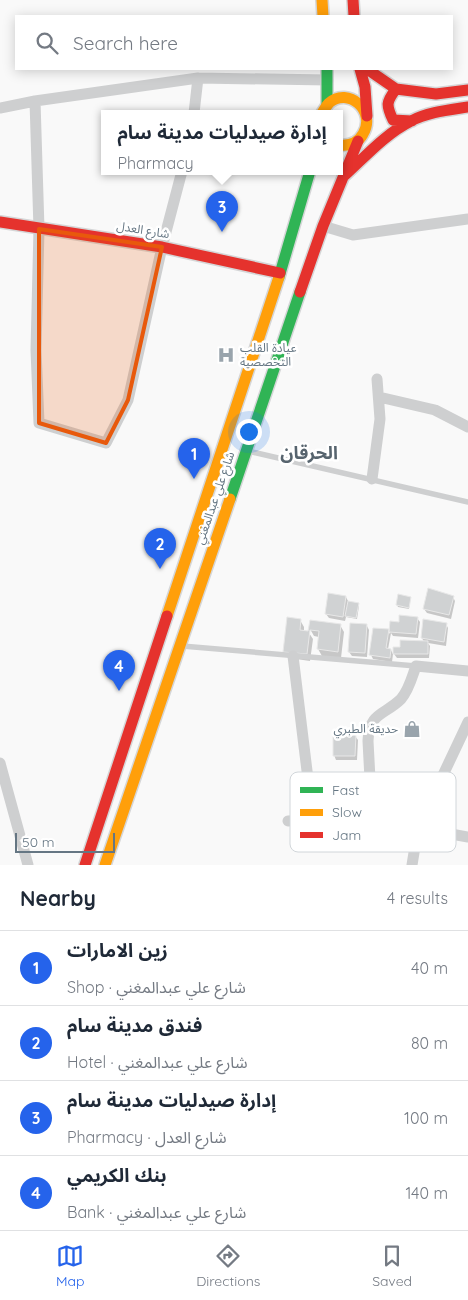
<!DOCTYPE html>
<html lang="en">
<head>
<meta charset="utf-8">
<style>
  :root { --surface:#fff; --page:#f6f6f7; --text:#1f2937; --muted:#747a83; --line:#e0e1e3; --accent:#2563eb }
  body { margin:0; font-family:Quicksand,"Noto Sans Arabic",sans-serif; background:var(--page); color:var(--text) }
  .scale { position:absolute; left:15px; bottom:12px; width:100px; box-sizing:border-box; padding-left:5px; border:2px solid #657683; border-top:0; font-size:14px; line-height:18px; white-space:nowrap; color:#657683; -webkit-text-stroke:4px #fff; paint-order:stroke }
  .you { position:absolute; left:248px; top:431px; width:18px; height:18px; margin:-12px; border:4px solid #fff; border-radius:50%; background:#1a73e8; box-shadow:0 0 0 8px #1a73e833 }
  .badge { display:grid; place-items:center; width:32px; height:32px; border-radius:50%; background:var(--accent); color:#fff; font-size:16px; font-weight:700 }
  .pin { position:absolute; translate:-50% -41px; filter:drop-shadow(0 1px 2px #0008) }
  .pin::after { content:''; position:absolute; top:26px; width:18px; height:15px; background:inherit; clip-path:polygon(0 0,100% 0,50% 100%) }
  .popup { position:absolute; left:101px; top:110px; width:242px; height:65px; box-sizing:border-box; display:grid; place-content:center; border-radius:0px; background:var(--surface); filter:drop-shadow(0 1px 4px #0005); font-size:16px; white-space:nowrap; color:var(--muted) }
  .popup b { font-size:19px; color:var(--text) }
  .popup::after { content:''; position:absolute; left:50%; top:100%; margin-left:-10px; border:10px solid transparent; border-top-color:var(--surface) }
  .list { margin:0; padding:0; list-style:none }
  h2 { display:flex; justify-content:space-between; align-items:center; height:65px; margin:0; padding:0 20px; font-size:21px }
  h2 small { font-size:16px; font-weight:400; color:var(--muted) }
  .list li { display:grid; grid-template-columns:32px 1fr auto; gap:15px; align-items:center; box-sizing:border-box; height:75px; padding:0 20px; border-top:1px solid var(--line) }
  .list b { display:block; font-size:19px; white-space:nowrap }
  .list p { margin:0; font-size:16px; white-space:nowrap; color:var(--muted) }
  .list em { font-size:16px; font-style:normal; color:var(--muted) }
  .icon { flex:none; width:28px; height:28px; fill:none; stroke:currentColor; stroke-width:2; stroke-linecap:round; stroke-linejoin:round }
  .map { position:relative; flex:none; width:468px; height:865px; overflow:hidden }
  .search { position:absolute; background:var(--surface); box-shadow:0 2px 12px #0003; left:15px; right:15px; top:15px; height:55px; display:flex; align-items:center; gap:12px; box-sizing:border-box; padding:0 18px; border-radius:0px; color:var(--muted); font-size:19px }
  .sheet { height:365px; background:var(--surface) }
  nav { display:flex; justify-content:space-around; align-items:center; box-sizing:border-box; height:70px; border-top:1px solid var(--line); background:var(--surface); font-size:14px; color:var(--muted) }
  nav a { display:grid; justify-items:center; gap:2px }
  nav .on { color:var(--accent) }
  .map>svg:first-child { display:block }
  .shadow { fill:#0003 }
  .building { fill:#d0d2d3; stroke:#e8e8e8 }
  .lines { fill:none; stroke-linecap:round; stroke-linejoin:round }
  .fast-casing { stroke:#d5d6d7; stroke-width:14 }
  .slow-casing { stroke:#d5d6d7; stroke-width:14 }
  .jam-casing { stroke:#d5d6d7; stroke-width:14 }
  .lane { stroke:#cecfd0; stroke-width:5.5 }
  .street { stroke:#cecfd0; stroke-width:11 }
  .fast { stroke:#30b455; stroke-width:11 }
  .slow { stroke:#ff9f0a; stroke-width:11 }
  .jam { stroke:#e5322d; stroke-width:11 }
  .marked { fill:#e8590c; fill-opacity:0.2; stroke:#e8590c; stroke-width:4; stroke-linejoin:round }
  .labels { text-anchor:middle; stroke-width:5; stroke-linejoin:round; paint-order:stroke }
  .street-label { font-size:12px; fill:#657683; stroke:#fff }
  .poi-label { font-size:12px; fill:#657683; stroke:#fff; text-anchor:start }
  .district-label { font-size:18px; font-weight:bold; fill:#57646e; stroke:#fff }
  .key { fill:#fff; stroke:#d1d6da; stroke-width:1 }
  .key-label { font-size:14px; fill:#657683 }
</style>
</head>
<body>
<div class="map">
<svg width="468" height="865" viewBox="0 0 468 865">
  <rect width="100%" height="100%" fill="#f9f9f9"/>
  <path class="shadow" d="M346,597L348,601L359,606L357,619L346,617L345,621L329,618L326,614Z
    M453,597L455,601L451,619L427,613L424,609Z
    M410,598L409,609L398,607L397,605Z
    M417,618L420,622L418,638L393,636L391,633L388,649L391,650L393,654L392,662L373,659L371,655L388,631L390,634L391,622L400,623Z
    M300,620L304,627V632L309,633L313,639L310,661L289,658Z
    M424,621L446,624L448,628L446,646L428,643L430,646L429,658H397L394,654L401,648L424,642L422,638Z
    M340,625L344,632L341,658L322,656L318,649L319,637L314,636L310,629Z
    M367,626L369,630L367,657L352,656L349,652Z
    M355,736L358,740L357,760H336L334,755Z"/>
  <path class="building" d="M428,588L454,596L449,615L423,609Z
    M328,593L346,596L343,617L325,614Z
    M398,594L411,597L409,608L396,605Z
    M348,601L359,603L356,618L345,616Z
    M399,615L418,617L416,634L389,632L390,621L399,622Z
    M287,617L301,619L300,630L308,631L310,620L341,624L338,652L317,649L319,631L310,630L307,654L283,652Z
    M423,619L447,623L444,642L421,638Z
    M350,623L367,624L365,653L348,652Z
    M373,628L389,629L386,648L391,649L390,658L369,655Z
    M400,640L428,641V654H393V647H400Z
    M333,734H356L355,756H333Z"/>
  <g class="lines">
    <g class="fast-casing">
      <path id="fast" d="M327,69V105
        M279,277L310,171
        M230,499L300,292"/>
    </g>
    <g class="slow-casing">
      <path id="slow" d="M322,0L323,16
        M322,113C324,110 326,106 329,103C348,86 377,111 363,134C358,143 350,146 340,145
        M167,616L279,277
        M105,865L230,499"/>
    </g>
    <g class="jam-casing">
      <path id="jam" d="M353,0L354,16
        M360,69L365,87L367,116
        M367,69L396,89L436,94L468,90
        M396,89C386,102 386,105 393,120L412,121
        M344,176C365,157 385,134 411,121C428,112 449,110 468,107
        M0,222L162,247L280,273
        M300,292L323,226L358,141
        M85,865L167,616"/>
    </g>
    <path class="lane" d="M248,451L468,502
      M182,646L416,666"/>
    <path class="street" d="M35,101L39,229L36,350L39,423L106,443L128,400L162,247L182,171
      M0,108L35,101L198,78L328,80
      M194,113L198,78
      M323,226L353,235L468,219
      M379,397L435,410L468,427
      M372,479L380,419L377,379
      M293,656L313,820
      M0,763L28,865
      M372,817L368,741C369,712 385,715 401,699C409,690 412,677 416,666L468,671
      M288,821L372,817L418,828L468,837
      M412,865L418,828L468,722"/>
    <use href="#fast" class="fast"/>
    <use href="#slow" class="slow"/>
    <use href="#jam" class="jam"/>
  </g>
  <path class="marked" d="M39,229L162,247L128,400L106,443L39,423Z"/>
  <defs>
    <g id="hospital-bare" transform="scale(1.35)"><path d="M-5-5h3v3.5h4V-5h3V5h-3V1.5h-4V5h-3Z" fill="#99a4ac" stroke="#fff" stroke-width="2.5" paint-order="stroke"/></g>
    <g id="shop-bare" transform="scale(1.35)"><path d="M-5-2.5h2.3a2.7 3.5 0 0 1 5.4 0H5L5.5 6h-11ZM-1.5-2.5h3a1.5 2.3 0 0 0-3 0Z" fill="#99a4ac" stroke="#fff" stroke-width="2.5" paint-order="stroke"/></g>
  </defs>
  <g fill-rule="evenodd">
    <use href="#hospital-bare" x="226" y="355"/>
    <use href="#shop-bare" x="412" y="729"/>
  </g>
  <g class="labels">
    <g class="street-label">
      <text transform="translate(143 230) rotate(9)" y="4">شارع العدل</text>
      <text transform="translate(215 498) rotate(-71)" y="4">شارع علي عبدالمغني</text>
    </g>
    <g class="poi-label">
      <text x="240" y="352">عيادة القلب<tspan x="240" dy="14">التخصصية</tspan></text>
      <text x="398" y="733" text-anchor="end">حديقة الطبري</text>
    </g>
    <g class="district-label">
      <text x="309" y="459">الحرقان</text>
    </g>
  </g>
  <rect x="290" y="772" width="166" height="80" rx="8" class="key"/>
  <rect x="300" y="787" width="23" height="6" fill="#30b455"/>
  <rect x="300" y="809" width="23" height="7" fill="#ff9f0a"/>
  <rect x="300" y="832" width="23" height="6" fill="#e5322d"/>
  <g class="key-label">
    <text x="332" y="795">Fast</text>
    <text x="332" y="817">Slow</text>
    <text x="332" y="840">Jam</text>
  </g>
</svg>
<div class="scale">50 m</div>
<div class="you"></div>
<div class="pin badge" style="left:194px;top:479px">1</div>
<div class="pin badge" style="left:160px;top:569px">2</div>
<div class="pin badge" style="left:222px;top:232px">3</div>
<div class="popup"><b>إدارة صيدليات مدينة سام</b>Pharmacy</div>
<div class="pin badge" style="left:119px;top:691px">4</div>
<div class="search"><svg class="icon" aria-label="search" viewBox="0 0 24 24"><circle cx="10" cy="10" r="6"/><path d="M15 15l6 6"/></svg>Search here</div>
</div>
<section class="sheet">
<h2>Nearby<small>4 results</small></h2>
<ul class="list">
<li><span class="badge">1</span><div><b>زين الامارات</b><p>Shop · شارع علي عبدالمغني</p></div><em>40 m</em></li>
<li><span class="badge">2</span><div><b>فندق مدينة سام</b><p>Hotel · شارع علي عبدالمغني</p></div><em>80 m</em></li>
<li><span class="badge">3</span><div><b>إدارة صيدليات مدينة سام</b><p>Pharmacy · شارع العدل</p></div><em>100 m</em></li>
<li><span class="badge">4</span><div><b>بنك الكريمي</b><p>Bank · شارع علي عبدالمغني</p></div><em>140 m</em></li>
</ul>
</section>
<nav>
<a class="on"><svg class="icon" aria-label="map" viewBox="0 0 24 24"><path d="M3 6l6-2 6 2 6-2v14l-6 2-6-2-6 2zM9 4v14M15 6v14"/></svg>Map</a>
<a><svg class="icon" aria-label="directions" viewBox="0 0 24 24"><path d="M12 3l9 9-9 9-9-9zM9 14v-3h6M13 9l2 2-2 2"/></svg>Directions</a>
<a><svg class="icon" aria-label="saved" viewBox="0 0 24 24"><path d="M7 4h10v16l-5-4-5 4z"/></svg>Saved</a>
</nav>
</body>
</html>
